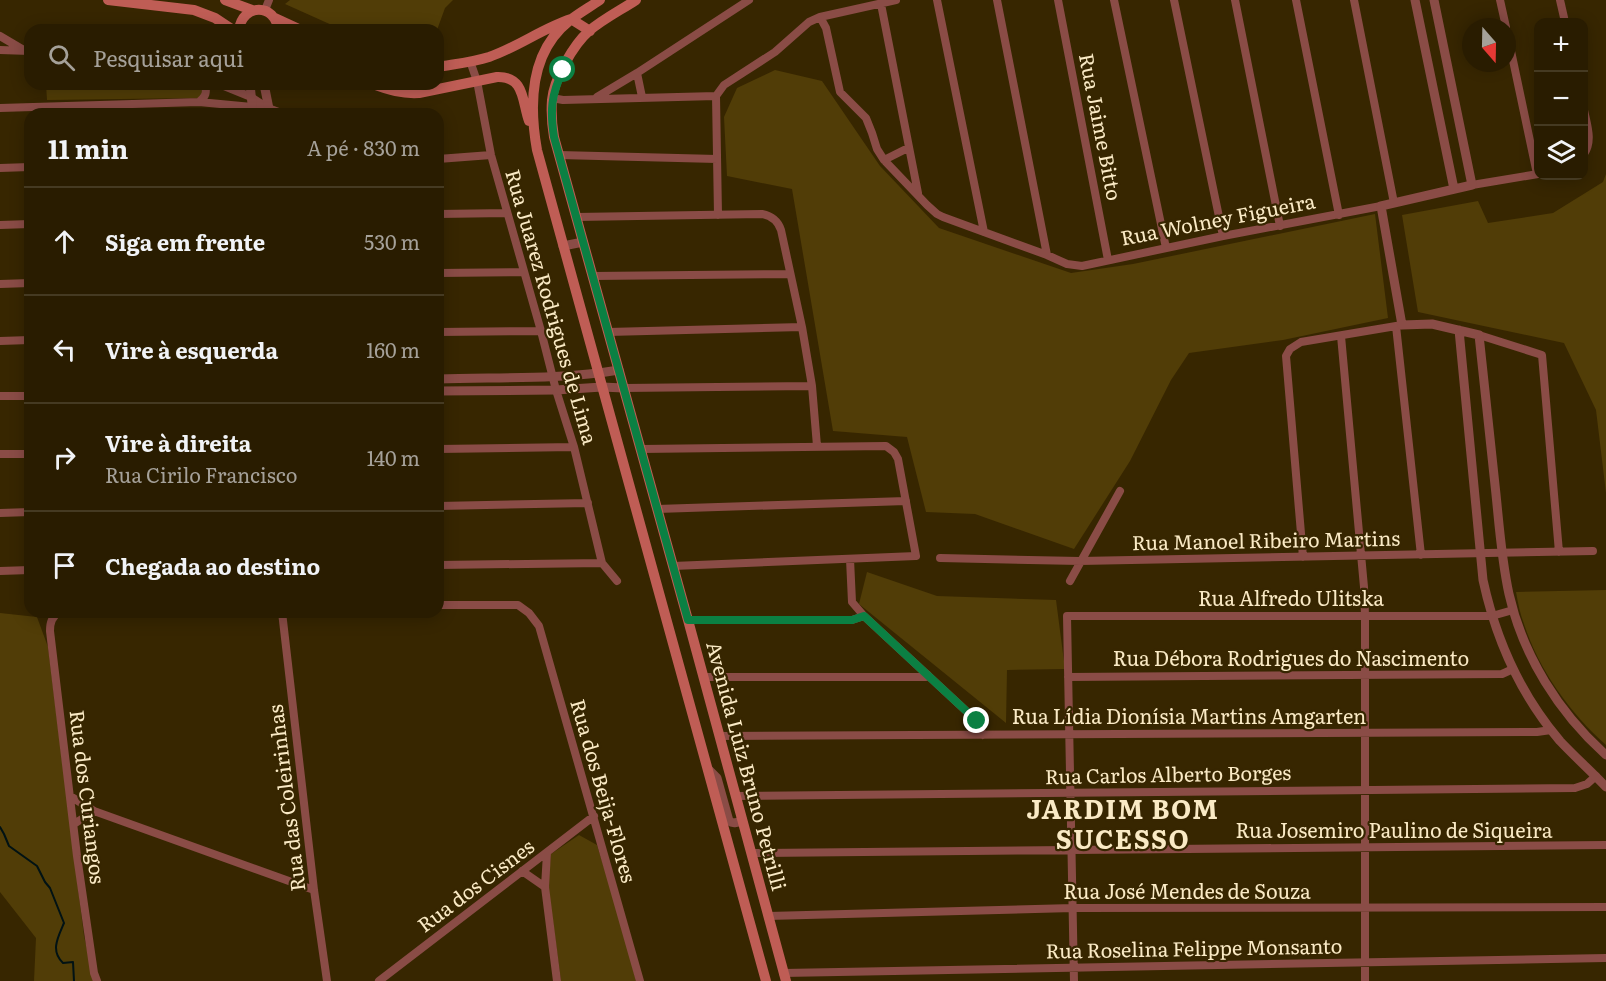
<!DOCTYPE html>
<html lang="pt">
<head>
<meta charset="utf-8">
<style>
  :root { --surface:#291c00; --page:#35290f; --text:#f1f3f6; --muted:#a5a199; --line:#453a22 }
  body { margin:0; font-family:Literata,serif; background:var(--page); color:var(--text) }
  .controls { position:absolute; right:18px; top:18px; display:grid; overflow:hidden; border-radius:12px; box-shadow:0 3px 15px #0003 }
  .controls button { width:54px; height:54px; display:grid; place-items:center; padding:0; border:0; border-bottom:2px solid var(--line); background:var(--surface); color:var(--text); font:30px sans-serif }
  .compass { position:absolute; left:1462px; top:18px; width:54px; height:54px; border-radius:50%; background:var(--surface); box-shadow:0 3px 15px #0003; rotate:160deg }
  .stop { position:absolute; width:18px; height:18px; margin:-14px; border:4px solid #0b8043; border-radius:50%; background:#fff }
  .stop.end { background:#0b8043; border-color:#fff; box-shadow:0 2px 6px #0008 }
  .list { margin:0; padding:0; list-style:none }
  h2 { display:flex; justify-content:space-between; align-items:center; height:78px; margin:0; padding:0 24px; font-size:26px }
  h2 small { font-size:20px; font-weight:400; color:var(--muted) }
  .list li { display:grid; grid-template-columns:39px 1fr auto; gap:18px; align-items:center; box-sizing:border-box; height:108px; padding:0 24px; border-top:2px solid var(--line) }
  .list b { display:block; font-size:22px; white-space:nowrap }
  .list p { margin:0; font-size:20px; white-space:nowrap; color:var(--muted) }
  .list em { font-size:20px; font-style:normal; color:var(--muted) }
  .icon { flex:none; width:33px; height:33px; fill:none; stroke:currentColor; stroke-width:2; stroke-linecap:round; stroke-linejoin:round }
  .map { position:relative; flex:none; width:1606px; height:981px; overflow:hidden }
  .search { position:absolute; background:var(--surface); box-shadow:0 3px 15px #0003; left:24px; top:24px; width:420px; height:66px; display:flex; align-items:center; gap:15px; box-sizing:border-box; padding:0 21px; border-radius:18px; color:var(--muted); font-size:22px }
  .panel { position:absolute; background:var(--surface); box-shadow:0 3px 15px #0003; left:24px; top:108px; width:420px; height:510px; border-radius:18px }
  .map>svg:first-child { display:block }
  .green { fill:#513d07 }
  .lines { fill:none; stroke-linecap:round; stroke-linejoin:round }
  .stream { stroke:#011214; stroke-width:2 }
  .minor { stroke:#8a4c46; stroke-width:8 }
  .tertiary { stroke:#8a4c46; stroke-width:9 }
  .secondary { stroke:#bf5d55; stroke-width:10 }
  .route { stroke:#0b8043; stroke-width:8 }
  .labels { text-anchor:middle; stroke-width:4.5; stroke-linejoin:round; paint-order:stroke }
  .street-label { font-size:20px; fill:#faeac5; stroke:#372600 }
  .district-label { font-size:26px; font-weight:bold; letter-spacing:1.5px; fill:#faeac5; stroke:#372600 }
</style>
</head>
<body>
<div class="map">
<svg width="1606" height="981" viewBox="0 0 1606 981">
  <rect width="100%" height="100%" fill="#372600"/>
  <path class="green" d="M290,0H453L445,8L437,30H346L334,26L285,4Z
    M775,70L822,81L880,166L939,228L1071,273L1133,264L1375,214L1388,318L1283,340L1189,353L1171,380L1130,461L1074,549L975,514L926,512L907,437L833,431L792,189L727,176L724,117L737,88Z
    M46,84H201L204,91L199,98H197L47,100Z
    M1606,174V493L1596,410L1564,343L1418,312L1402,215L1478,201L1488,223L1553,213L1603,182Z
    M867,572L937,596L1056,600L1065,669L1007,670L1006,723L859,604Z
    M1606,590V745C1570,713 1539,670 1524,624C1520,614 1518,603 1516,592Z
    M0,613L37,617L48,647L84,936L94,981H34L36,938L0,892Z
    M579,835L597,845L621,921L636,981H561L548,885L551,854Z"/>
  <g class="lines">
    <path class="stream" d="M0,827L4,834L9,846L37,866L45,882L50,888L64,923C58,937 50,951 63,963L73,962L74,981"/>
    <path class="minor" d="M937,0L984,232
      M997,0L1047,255
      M1058,0L1108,260
      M1114,0L1166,248
      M1174,0L1223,236
      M1235,0L1280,226
      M1296,0L1339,215
      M1354,0L1394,203
      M1500,0L1506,27
      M1560,0L1565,22
      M881,4L918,193
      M265,10L269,0
      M820,17L826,28L840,92L866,118L872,133L877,149L884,160L927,205L937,214L943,217L1047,255L1067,264L1082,266L1223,236L1381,206
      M1507,32L1537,174
      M0,36L22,49
      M0,50L30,51
      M470,61L477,81L491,155L541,331L556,390L574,447L602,563L617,581
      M219,84L251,97L268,108L284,114
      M716,96L724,85L775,52L809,22L820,17L896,0
      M716,96L718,215
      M597,97L637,73
      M642,97L637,73L749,0
      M552,98L563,100L716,96
      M199,102C206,96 207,93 205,84
      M0,108L199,102L252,107L266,114
      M1584,110C1587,125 1593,141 1584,154
      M559,155L717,159
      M438,159L491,155
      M884,160L908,148
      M0,168L30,167
      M1472,185L1538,174
      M438,214L507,213
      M576,217L762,214C772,216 778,221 781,230L802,327L812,386L817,446
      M0,225L30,224
      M438,273L524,272
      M593,276L790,274
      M0,284L30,283
      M1396,326L1421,555
      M438,332L541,331
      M608,332L802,327
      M1479,335L1542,355L1559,552
      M1341,336L1364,587L1365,616V981
      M0,341L30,340
      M624,388L812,386
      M0,396H30
      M438,449L574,447
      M641,449L886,446L894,452L898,459L916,556L673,566
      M0,454H30
      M438,506L588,503
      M657,509L906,501
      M0,513L30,512
      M1303,557L1286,356L1290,349L1301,342L1402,325
      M940,558L1080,561L1593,551
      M850,559L852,602L864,616L977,721L983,735
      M438,565L602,563
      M0,571L30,570
      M1070,581L1120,491
      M438,605H518L529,613L539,626L640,981
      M59,612C52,617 50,622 50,631L77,856L94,973L97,981
      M282,612L314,890L327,981
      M688,620H852L864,616
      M703,677H926L928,675
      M1068,677L1502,674L1513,669
      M719,736L1537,732L1551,730
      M70,796L94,811L314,890
      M736,796L1575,788L1587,784L1596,776
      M74,824L94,811
      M547,853L545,887L557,981
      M751,853L1606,845
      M522,871L545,887
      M768,916L1073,908L1606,907
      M783,973L1606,958
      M379,981L594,816
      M1074,981L1067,616H1492L1513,610"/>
    <path class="tertiary" d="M1415,0L1454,189
      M1434,0L1472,185L1381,206L1402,325L1432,324L1479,335C1484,385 1490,435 1495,485C1499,521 1501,558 1509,594C1523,656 1559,713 1606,755
      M250,84L253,114
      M264,84L270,114
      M563,246L583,242
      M1459,330L1483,580C1496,640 1520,694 1560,741C1575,757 1591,771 1606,787
      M438,379C498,377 560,380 619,370
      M438,391L556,390L602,387L624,388
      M709,770L717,778L729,821C733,824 739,823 742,819"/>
    <path class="secondary" d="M108,0L194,10L215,18L233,30
      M225,0L252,10
      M600,0C590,7 579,13 569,21C530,52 529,105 537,150L766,981
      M636,0C621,10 603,19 589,31C573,45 554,79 552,100C551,113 552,125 554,137L688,620L786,981
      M275,18L301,30
      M239,30C242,3 276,3 278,30
      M438,67C455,64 473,62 489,57C518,47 543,28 571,19L590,31
      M373,84C389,90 402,94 419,93L497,77C525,76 522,102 529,121"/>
  </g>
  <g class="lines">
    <path class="route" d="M563,70C551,95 550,111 554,137L688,620H852L864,616L977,721"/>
  </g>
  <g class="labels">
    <g class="street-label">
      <text transform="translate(1100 127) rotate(79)" y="7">Rua Jaime Bitto</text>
      <text transform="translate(1218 220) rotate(-11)" y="7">Rua Wolney Figueira</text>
      <text transform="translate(551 307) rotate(74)" y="7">Rua Juarez Rodrigues de Lima</text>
      <text transform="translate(1266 541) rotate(-1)" y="7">Rua Manoel Ribeiro Martins</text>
      <text x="1291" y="606">Rua Alfredo Ulitska</text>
      <text x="1291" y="666">Rua Débora Rodrigues do Nascimento</text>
      <text x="1189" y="724">Rua Lídia Dionísia Martins Amgarten</text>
      <text transform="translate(746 766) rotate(75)" y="7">Avenida Luiz Bruno Petrilli</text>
      <text transform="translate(1168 775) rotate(-1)" y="7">Rua Carlos Alberto Borges</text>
      <text transform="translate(603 791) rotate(74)" y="7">Rua dos Beija-Flores</text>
      <text transform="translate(87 797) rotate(83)" y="7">Rua dos Curiangos</text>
      <text transform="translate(287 798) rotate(-97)" y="7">Rua das Coleirinhas</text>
      <text x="1394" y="838">Rua Josemiro Paulino de Siqueira</text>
      <text transform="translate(476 886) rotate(-37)" y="7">Rua dos Cisnes</text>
      <text x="1187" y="899">Rua José Mendes de Souza</text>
      <text transform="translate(1194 949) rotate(-1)" y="7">Rua Roselina Felippe Monsanto</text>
    </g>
    <g class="district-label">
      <text x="1123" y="819">JARDIM BOM<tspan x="1123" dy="30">SUCESSO</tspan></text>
    </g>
  </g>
</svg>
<div class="controls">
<button>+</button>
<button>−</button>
<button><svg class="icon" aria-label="layers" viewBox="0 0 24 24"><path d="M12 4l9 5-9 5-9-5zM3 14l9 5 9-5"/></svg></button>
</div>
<svg class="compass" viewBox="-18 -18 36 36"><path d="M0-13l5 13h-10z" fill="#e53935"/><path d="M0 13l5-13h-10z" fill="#a5a199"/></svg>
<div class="stop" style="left:563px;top:70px"></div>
<div class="stop end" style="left:977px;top:721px"></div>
<div class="search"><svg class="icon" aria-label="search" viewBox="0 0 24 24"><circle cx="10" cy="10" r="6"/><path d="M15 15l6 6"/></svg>Pesquisar aqui</div>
<section class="panel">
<h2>11 min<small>A pé · 830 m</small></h2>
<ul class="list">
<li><svg class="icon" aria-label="ahead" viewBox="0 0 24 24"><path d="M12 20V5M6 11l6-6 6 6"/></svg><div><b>Siga em frente</b></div><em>530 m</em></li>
<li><svg class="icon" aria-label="left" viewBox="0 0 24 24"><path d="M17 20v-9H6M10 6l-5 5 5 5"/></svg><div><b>Vire à esquerda</b></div><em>160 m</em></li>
<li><svg class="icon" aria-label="right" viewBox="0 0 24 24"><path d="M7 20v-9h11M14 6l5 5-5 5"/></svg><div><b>Vire à direita</b><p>Rua Cirilo Francisco</p></div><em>140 m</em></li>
<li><svg class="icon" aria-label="arrive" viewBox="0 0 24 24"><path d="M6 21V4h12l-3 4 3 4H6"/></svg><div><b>Chegada ao destino</b></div></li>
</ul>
</section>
</div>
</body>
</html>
